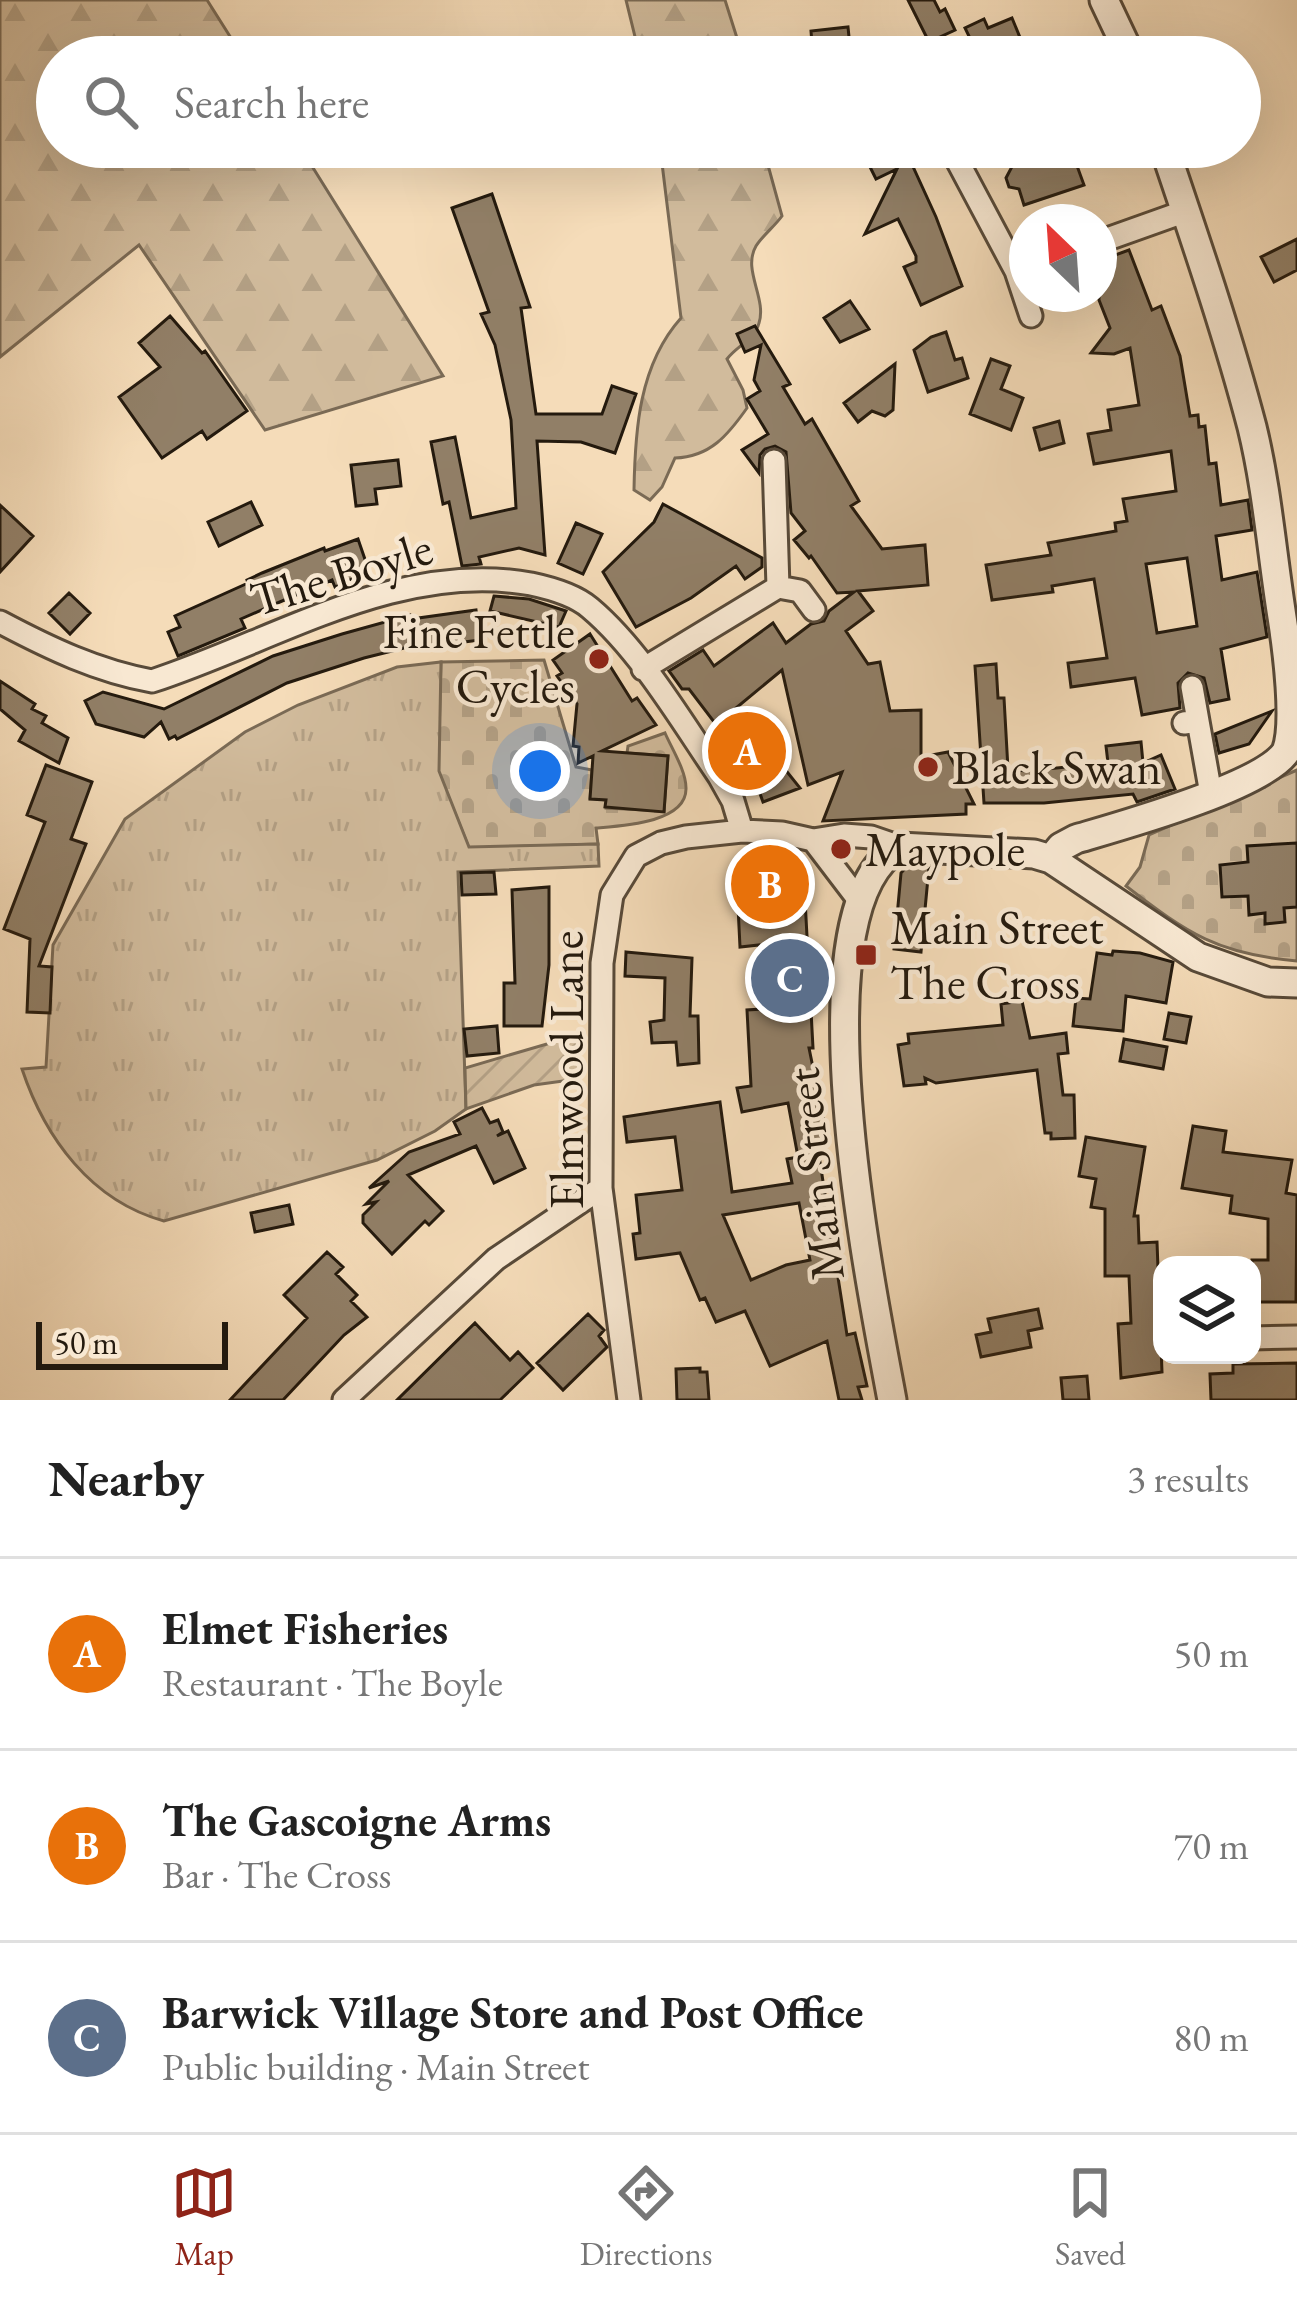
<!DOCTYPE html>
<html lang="en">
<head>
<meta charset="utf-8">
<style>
  :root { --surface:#fff; --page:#f2f2f2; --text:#222; --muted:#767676; --line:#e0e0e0; --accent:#8f2418 }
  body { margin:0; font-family:"EB Garamond",serif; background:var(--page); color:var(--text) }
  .controls { position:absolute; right:36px; bottom:36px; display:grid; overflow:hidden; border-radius:24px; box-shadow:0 12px 48px #0002 }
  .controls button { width:108px; height:108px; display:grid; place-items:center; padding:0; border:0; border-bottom:3px solid var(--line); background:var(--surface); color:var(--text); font:60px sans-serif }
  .compass { position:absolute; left:1009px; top:204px; width:108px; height:108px; border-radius:50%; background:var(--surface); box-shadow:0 12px 48px #0002; rotate:335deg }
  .scale { position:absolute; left:36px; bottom:30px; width:192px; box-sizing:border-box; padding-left:12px; border:6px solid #241a0e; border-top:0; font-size:33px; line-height:42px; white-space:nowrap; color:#241a0e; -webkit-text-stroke:9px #f8e8d2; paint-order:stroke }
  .you { position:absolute; left:540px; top:771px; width:42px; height:42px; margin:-30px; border:9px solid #fff; border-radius:50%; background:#1a73e8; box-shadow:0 0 0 18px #1a73e833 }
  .badge { display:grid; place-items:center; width:78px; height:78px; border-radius:50%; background:var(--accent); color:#fff; font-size:39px; font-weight:700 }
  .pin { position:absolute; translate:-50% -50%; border:6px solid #fff; box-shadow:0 3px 12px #0006 }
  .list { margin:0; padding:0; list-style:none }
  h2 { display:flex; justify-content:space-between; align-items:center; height:156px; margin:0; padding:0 48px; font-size:51px }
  h2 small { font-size:39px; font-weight:400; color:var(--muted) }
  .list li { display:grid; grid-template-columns:78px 1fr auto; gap:36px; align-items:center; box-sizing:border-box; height:192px; padding:0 48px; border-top:3px solid var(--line) }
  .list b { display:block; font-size:45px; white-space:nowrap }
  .list p { margin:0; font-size:39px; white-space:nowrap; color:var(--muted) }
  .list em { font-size:39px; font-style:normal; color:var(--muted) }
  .icon { flex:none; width:66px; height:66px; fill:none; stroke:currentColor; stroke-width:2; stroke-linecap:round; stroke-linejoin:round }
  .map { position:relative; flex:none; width:1297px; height:1400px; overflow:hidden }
  .search { position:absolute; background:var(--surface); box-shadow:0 12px 48px #0002; left:36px; right:36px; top:36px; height:132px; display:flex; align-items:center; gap:30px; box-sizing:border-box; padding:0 42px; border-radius:66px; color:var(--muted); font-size:45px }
  .sheet { height:732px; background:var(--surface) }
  nav { display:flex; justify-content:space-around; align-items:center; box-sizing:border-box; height:168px; border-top:3px solid var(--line); background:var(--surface); font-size:33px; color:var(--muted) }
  nav a { display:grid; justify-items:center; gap:6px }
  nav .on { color:var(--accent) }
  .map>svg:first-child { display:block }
  .forest { fill:url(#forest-firs); stroke:#7a6a55; stroke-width:3 }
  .cemetery { fill:url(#cemetery-stones); stroke:#7a6a55; stroke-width:3 }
  .park { fill:url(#park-tufts); stroke:#7a6a55; stroke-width:3 }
  .garden { fill:url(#garden-furrows); stroke:#7a6a55; stroke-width:3 }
  .building { fill:#917f67; stroke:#241a0e; stroke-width:3; fill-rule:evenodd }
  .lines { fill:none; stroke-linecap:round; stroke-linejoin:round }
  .minor-casing { stroke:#584a39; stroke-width:27 }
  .tertiary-casing { stroke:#584a39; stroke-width:33 }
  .minor { stroke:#f8e8d2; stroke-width:21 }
  .tertiary { stroke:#f8e8d2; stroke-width:27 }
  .poi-dot { fill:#8f2418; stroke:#f8e8d2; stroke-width:4.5 }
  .labels { text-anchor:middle; stroke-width:9; stroke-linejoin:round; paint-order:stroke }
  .street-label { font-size:48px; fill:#241a0e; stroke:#f8e8d2 }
  .poi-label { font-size:48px; fill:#241a0e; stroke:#f8e8d2; text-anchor:start }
</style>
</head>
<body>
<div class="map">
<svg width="1297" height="1400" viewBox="0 0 1297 1400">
  <defs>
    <pattern id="forest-firs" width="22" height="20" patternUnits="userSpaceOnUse" patternTransform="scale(3)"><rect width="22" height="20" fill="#d1bb9c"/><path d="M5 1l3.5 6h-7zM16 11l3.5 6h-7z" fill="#b3a085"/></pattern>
    <pattern id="cemetery-stones" width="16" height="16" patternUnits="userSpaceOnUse" patternTransform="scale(3)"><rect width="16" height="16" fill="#d1bb9c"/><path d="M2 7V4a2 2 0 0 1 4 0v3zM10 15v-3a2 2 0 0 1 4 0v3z" fill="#b3a085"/></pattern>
    <pattern id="park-tufts" width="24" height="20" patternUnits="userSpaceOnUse" patternTransform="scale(3)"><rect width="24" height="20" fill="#d1bb9c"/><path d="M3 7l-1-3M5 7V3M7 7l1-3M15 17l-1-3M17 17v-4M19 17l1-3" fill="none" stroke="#b3a085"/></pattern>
    <pattern id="garden-furrows" width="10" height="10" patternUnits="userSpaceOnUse" patternTransform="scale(3)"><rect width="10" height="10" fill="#d1bb9c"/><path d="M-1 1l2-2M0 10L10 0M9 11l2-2" fill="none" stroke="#b3a085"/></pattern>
  </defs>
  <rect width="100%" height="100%" fill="#f5dcb9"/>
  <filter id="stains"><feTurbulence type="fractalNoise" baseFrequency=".00167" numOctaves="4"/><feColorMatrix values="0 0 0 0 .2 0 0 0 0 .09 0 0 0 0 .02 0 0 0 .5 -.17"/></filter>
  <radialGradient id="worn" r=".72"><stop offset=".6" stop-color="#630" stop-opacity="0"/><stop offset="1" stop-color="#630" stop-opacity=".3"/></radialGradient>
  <path class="forest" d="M0,0H207L243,57H57V147H300L443,376L265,430L139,245L0,357Z
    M626,0H725L743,57H640Z
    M660,147H763L782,216C775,226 762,236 756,246C742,270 767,298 759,323C755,339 737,346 727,359L743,390L747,408C728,435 710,457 675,458L662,487L650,500L634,490C635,430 639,365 681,318Z"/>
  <path class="cemetery" d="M544,660L576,767L592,770L590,798L606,800V808L664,811L668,756L627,753L628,746L665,733C672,749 686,771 686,788C687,823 621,826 596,828L598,844L469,848L438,771L441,662Z
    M1297,770V961C1218,954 1188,934 1126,886L1140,867L1149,835Z"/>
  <path class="park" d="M441,662L439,771L469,847L598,844L599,866L458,872L466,1109L435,1131L377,1160L164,1221C91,1201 45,1138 22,1069L46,1067L53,945L125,819L245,732L298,705L397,667Z"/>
  <path class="garden" d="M581,1034L578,1079L534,1085L466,1109L465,1068Z"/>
  <path class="building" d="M908,0H934L940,12L945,9L955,30L929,42Z
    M1012,18L1028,57H979L965,28L984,19L988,28Z
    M848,27L851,57H813L811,31Z
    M860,147H904L936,217L962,286L921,305L904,267L916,262V256L898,219L865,234L897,169L876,179Z
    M1010,147H1059L1066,166L1076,163L1084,185L1024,205L1019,189L1009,187L1006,178L1015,161Z
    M492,194L530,307L521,308L536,414H602L612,386L636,394L615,453L581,442L537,441L545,555L519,548L479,557L481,564L462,566L449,502L443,504L431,442L455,437L471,518L516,508L511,420L495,345L481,314L489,312L452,208Z
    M1297,239V270L1274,282L1261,257Z
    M1129,250L1152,310L1161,306L1180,356L1190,416L1198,415L1199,427L1205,426L1209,464L1216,463L1221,505L1248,500L1252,530L1216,536L1222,580L1257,572L1267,637L1221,649L1229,699L1210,703L1204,678L1188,673L1178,683L1180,708L1142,715L1135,678L1071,687L1068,663L1107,658L1094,579L1052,586L1053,592L992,600L986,565L1051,555L1048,543L1116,531L1115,523L1127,521L1123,499L1176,491L1171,451L1094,464L1088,434L1111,430L1108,410L1139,405L1130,348L1114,354L1091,353L1110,328L1099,300V261ZM1187,558L1197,626L1157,633L1146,564Z
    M850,301L869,329L840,342L824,318Z
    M170,316L202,353L205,351L247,411L207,439L202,431L162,458L119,397L160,367L139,343Z
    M755,326L790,384L783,387L805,424L812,419L859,501L851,506L882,549L925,545L928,585L858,591L873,611L846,631L868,664L880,662L890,711L921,710V757L948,752L974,804H966V814L823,821L842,772L808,785L782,670L736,708L800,788L763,802L749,763L740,770L728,754L734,748L689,689H682L669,671L703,650L714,666L773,623L786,643L811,624L824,621L829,611L854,592L837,593L811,556L809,558L794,540L805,531L791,513L786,452L775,446L765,449L760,455L759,473L742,450L768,434L747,399L760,391L754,380L761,345L745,352L737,334Z
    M946,332L955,360L962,358L968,378L928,392L914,350L931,337Z
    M991,359L1010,366L1001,389L1023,398L1011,430L970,414Z
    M895,364L893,410L885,416L872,411L858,422L844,403Z
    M1059,421L1064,443L1040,450L1034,428Z
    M398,460L401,486L375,489L377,504L356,506L351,465Z
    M251,502L262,525L219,546L208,522Z
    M663,504L762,558V567L745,579L736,566L691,598L636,627L603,572L654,522Z
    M0,505L33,536L0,572Z
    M576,523L602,534L583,574L558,563Z
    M358,539L369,571L335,587L332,580L275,604L241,619L245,628L178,656L168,632L180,627L175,616L248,583L247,580L262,573L324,548L325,551Z
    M69,593L90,613L70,634L49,613Z
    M494,596L529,599L566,611L559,627L490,611Z
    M476,610L480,640L425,647L424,643L364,658L287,683L177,739L175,736L169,739L161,722L144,737L96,724L85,701L103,692L164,709L273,656L342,634L410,615L411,619Z
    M590,634L632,701L637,698L656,725L602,751L668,756L664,812L605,807L606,800L590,799L593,756L578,763L579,747L573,746L577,704L557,676L562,673L553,660Z
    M996,664L998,698H1004L1008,769L1026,771L1108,763L1106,746L1141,742L1143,763L1161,755L1175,789L1137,802L1133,794L1044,803H984L975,666Z
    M0,681L35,704L32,709L46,716L42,723L68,738L59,763L19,741L25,730L0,709Z
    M1272,711L1249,744L1219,753L1215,734Z
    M46,765L92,782L71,839L86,844L39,966L52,967L50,1013L27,1012L30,939L4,929L45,822L27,815Z
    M1297,843V907L1284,908L1285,922L1265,924V913L1249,915L1248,896L1222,897L1220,865L1248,862L1247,846Z
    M803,862L813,1048H809L828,1141L817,1143L847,1335L855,1333L867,1386L858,1387L862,1400H839L827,1341L770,1366L745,1311L716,1322L705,1298L700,1300L680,1253L636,1259L633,1234L640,1233L636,1195L682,1190L675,1137L627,1142L624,1117L720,1102L732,1192L792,1183L787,1159L798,1157L788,1103L742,1112L737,1088L751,1086L747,1010L762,1009L759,945L740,947L736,865ZM799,1203L810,1260L786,1265L751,1280L723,1215Z
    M908,865L929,867L921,952L894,949L901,873Z
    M494,872L496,894L462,895L461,873Z
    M549,887V965L542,1026H504V983H515L512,890Z
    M1113,951L1140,953L1173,962L1166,1003L1126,996L1123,1031L1073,1026L1076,998L1090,999L1097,953L1112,955Z
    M626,952L692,958L690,1016H698L699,1063L678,1065L676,1042L652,1043L650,1022L664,1020L665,978L625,976Z
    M1022,1001L1030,1038L1066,1033L1068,1053L1058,1054L1063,1095H1074L1075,1138L1051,1139V1133H1045L1037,1070L936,1083L925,1078L926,1084L904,1086L898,1045L909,1043L908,1034L1003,1025L1001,1004Z
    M1169,1013L1191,1017L1186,1043L1164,1039Z
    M497,1026L499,1053L467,1056L464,1029Z
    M1124,1039L1167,1047L1163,1069L1120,1061Z
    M482,1108L490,1123L498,1120L503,1132L497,1136L508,1131L525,1168L494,1183L476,1146L408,1175L443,1211L429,1225L425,1221L392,1254L363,1223V1215L376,1202L366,1204L389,1181L369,1188L409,1152L460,1134L454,1122Z
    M1193,1126L1226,1131L1223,1152L1292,1160L1286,1193L1297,1195L1296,1302H1252V1260H1268V1219L1230,1213L1232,1196L1182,1188Z
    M1086,1137L1145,1147L1134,1216H1138L1139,1243L1157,1242L1162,1372L1121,1378L1118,1324L1131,1323L1129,1276H1105V1209L1091,1207L1096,1179L1079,1176Z
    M289,1205L293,1224L255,1232L251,1213Z
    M327,1252L343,1267L336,1274L357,1295L351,1301L367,1317L344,1335L283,1400H230L307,1318L284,1295Z
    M1038,1309L1042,1328L1028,1331L1031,1347L981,1357L976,1335L991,1332L988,1319Z
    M588,1314L604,1330L599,1336L607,1347L563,1390L537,1363Z
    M475,1323L510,1360L518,1352L533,1368L500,1400H397Z
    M1297,1363V1400H1211L1210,1374L1233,1373V1364Z
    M700,1368V1372H707L709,1400H677L676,1369Z
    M1087,1376L1089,1400H1063L1061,1378Z"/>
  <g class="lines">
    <g class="minor-casing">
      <path id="minor" d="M950,147L1016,271L1031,316
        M1099,242L1186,211
        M778,587L800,591L814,610
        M0,622C49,648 97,671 152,681C275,641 398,560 531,584C550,588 575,595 590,608C640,650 682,722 719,776L733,801L742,831
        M643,669L778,587L774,461
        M1198,721L1211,794
        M1184,723L1198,721L1192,687
        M813,840L861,903
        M1252,1338L1297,1337
        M344,1400L496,1259L601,1188
        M629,1400L601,1188L602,963L612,895L636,856L661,843L686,837L742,831L782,833L813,840L844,835L871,837L900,847"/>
    </g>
    <g class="tertiary-casing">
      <path id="tertiary" d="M1104,0L1131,57
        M1051,859L1061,847L1076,839C1120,826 1262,787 1286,752C1297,724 1287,649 1282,617C1272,554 1267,488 1252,427C1227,332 1195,239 1164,147
        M892,1400C873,1296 791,905 900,847L1034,854L1051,859L1198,957L1268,982L1297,983"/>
    </g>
    <use href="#minor" class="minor"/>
    <use href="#tertiary" class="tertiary"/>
  </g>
  <g class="poi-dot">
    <circle cx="599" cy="659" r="12"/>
    <circle cx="928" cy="767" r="12"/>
    <circle cx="841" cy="849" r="12"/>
    <rect x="854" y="943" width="24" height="24" rx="6"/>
  </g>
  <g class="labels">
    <g class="street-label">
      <text transform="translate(341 573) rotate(-17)" y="17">The Boyle</text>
      <text transform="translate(566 1070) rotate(-90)" y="17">Elmwood Lane</text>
      <text transform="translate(814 1174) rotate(-97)" y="17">Main Street</text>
    </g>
    <g class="poi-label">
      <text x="575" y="648" text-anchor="end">Fine Fettle<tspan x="575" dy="55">Cycles</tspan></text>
      <text x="952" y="784">Black Swan</text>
      <text x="865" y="866">Maypole</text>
      <text x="890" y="944">Main Street<tspan x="890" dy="55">The Cross</tspan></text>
    </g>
  </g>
  <rect width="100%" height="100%" filter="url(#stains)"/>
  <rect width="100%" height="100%" fill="url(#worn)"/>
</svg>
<div class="controls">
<button><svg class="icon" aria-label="layers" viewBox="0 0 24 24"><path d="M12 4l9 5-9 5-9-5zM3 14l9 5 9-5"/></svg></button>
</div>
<svg class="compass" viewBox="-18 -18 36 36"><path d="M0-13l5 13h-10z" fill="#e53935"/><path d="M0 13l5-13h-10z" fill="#767676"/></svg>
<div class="scale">50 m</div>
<div class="you"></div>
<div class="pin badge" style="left:747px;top:751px;background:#e8710a">A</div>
<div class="pin badge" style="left:770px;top:884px;background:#e8710a">B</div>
<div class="pin badge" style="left:790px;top:978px;background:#5c6f8a">C</div>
<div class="search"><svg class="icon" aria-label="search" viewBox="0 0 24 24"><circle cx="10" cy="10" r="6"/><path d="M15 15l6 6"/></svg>Search here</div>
</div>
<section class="sheet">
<h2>Nearby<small>3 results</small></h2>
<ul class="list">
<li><span class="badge" style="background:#e8710a">A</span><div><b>Elmet Fisheries</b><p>Restaurant · The Boyle</p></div><em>50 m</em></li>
<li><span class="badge" style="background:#e8710a">B</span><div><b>The Gascoigne Arms</b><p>Bar · The Cross</p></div><em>70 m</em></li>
<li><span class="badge" style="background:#5c6f8a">C</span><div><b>Barwick Village Store and Post Office</b><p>Public building · Main Street</p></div><em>80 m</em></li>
</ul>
</section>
<nav>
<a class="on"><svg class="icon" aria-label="map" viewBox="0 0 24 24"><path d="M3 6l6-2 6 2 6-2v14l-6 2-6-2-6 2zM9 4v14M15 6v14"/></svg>Map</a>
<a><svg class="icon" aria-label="directions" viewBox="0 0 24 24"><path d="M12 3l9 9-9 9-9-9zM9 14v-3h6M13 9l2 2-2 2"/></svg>Directions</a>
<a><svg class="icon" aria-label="saved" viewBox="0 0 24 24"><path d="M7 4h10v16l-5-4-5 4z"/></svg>Saved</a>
</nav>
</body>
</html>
